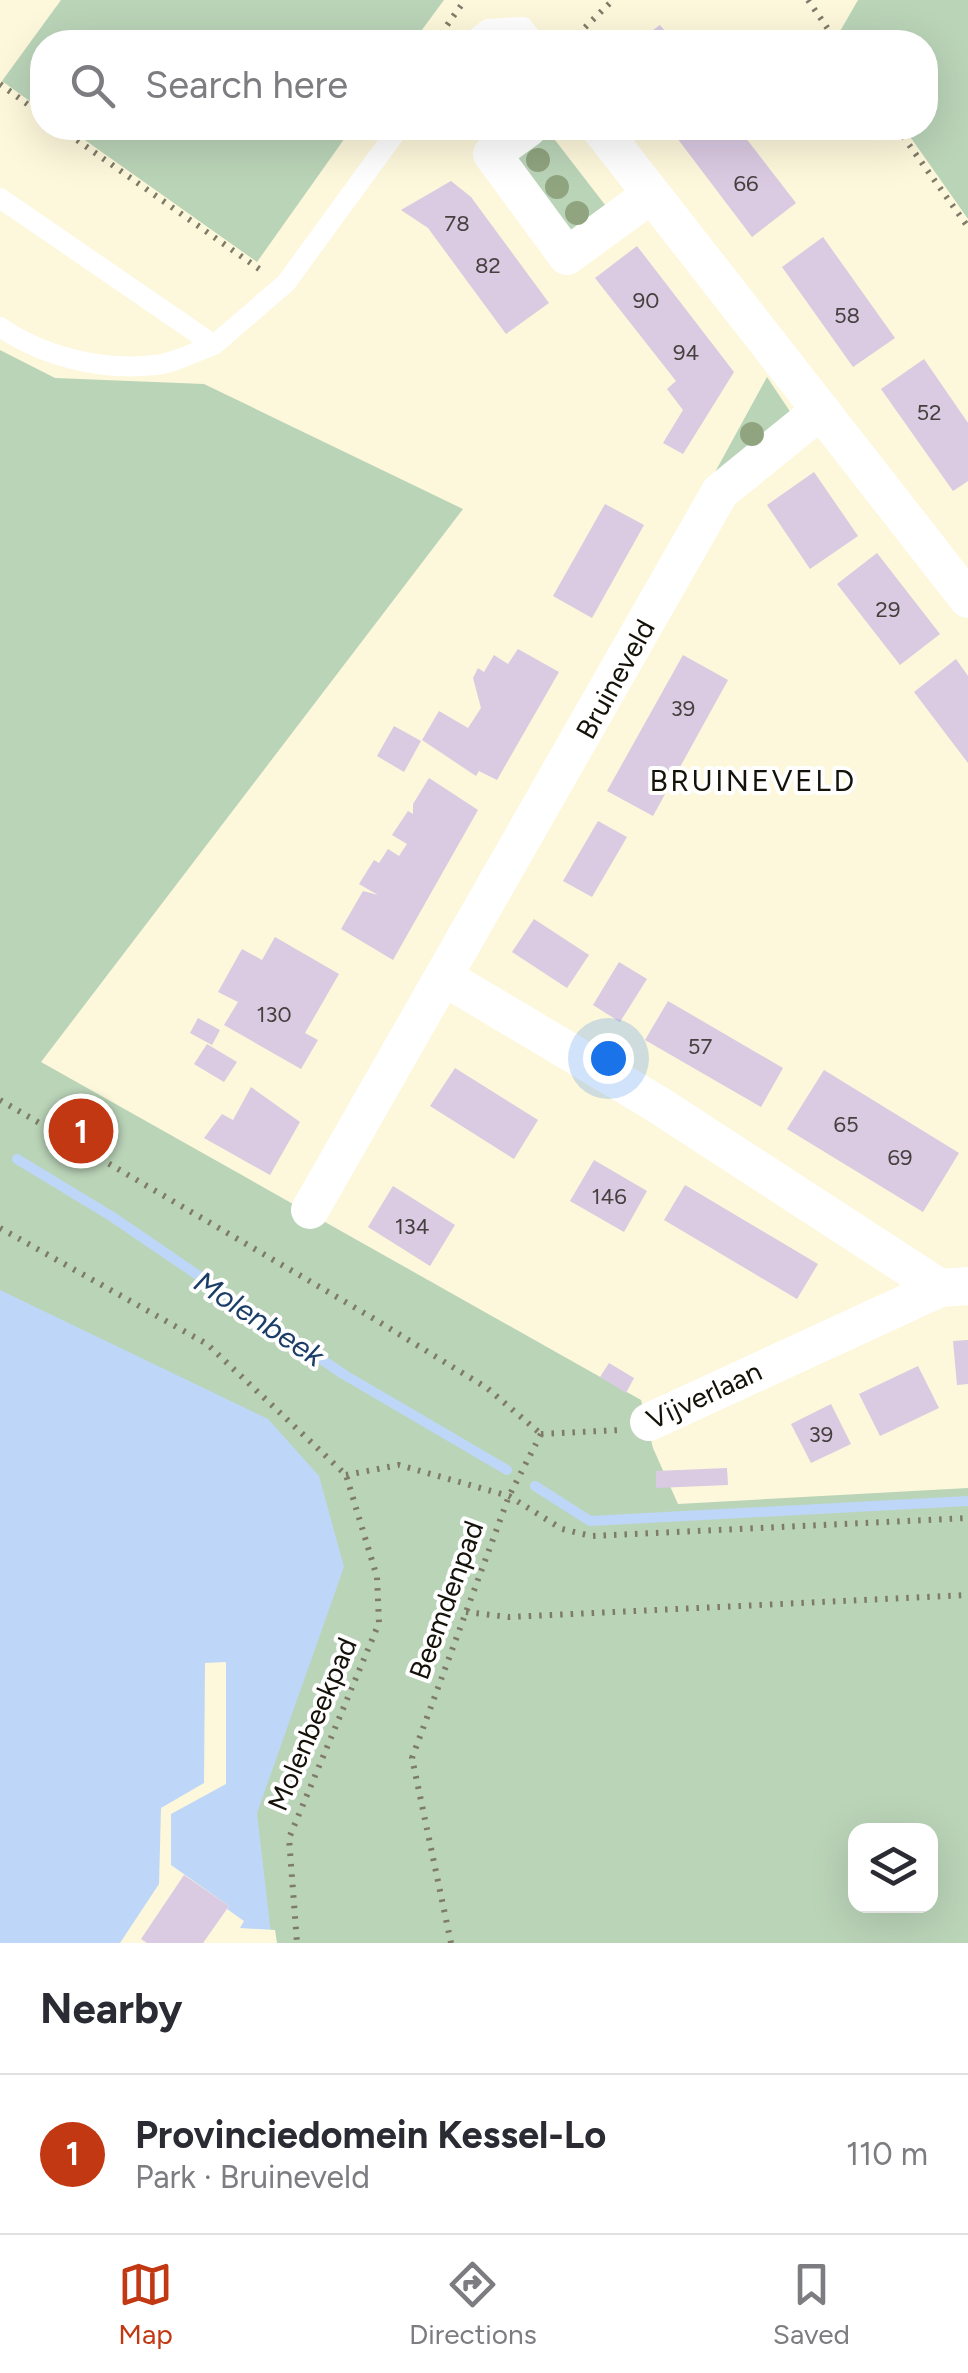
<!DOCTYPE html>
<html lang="en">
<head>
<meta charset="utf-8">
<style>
  :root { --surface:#fff; --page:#f7f7f7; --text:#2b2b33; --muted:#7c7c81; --line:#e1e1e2; --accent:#c13812 }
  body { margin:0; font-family:Figtree,sans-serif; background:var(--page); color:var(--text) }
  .controls { position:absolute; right:30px; bottom:30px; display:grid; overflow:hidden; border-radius:20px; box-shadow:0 10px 40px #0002 }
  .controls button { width:90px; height:90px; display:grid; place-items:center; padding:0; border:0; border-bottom:2px solid var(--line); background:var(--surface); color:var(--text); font:50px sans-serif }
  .you { position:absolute; left:608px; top:1058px; width:35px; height:35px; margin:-25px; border:8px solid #fff; border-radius:50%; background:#1a73e8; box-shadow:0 0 0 15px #1a73e833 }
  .badge { display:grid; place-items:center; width:65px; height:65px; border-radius:50%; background:var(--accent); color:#fff; font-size:32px; font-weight:700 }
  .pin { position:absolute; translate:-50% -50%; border:5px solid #fff; box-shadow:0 2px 10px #0006 }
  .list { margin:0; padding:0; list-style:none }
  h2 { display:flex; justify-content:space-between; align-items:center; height:130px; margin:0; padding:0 40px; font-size:42px }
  h2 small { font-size:32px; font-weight:400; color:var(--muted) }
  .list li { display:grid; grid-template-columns:65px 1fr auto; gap:30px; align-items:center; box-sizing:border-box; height:160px; padding:0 40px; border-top:2px solid var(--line) }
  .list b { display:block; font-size:38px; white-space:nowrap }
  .list p { margin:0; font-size:32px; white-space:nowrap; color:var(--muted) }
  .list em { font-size:32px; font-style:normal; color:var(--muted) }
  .icon { flex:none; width:55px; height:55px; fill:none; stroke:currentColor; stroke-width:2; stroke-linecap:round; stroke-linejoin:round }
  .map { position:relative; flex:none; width:968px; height:1943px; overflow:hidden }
  .search { position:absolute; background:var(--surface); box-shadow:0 10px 40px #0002; left:30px; right:30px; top:30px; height:110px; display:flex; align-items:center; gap:25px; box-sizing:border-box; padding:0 35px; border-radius:40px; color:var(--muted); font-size:38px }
  .sheet { height:290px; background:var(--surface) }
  nav { display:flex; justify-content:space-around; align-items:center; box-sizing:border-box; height:140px; border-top:2px solid var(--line); background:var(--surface); font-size:28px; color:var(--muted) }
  nav a { display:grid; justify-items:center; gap:5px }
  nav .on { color:var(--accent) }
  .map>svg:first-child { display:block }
  .green { fill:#bad4b8; fill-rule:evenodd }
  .water { fill:#bed7f8 }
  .pier { fill:#fdf7db }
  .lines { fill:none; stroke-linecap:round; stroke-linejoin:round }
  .stream { stroke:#bed7f8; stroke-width:10 }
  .building { fill:#dacae2 }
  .path { stroke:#7f7b69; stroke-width:6; stroke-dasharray:2.5 8; stroke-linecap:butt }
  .service { stroke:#fff; stroke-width:20 }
  .minor { stroke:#fff; stroke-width:38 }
  .tree { fill:#90a47f }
  .labels { text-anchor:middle; stroke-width:8; stroke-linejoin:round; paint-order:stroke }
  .number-label { font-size:22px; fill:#46403f }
  .street-label { font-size:28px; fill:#151209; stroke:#fff }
  .neighbourhood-label { font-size:30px; letter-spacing:2.5px; fill:#151209; stroke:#fff }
  .water-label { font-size:30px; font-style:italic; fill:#1b3d67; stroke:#fff }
</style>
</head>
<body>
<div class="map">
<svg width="968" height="1943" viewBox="0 0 968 1943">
  <rect width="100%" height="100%" fill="#fdf7db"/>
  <path class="green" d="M61,0H444L413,42H42V110L2,81Z
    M858,0H968V219L904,128H926V42H845L839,33Z
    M68,128H352L257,262Z
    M548,131L609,210L569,241L508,161Z
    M0,350L55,378L204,384L463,509L41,1062L641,1400L653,1448L678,1504L968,1488V1943H0ZM856,1830H930V1906H856Z
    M767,377L791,413L714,474Z"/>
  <path class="water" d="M0,1290L268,1419L319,1476L344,1567L257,1813L272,1943H0Z"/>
  <path class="pier" d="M226,1662V1784L171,1814V1865L229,1906L227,1909L244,1921L240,1928L275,1930L277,1943H120L159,1884L161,1808L204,1783L205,1663Z"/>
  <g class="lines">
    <path class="stream" d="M17,1159L111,1216L343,1374L507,1470
      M535,1486L590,1521L968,1501"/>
  </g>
  <path class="building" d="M660,25L674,42H637Z
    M691,128H738L796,203L752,237L677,138Z
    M451,181L471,197L549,303L506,334L428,228L401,210Z
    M823,237L895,338L853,367L782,267Z
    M637,246L734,372L683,454L663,443L683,410L667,389L676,381L595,278Z
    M924,359L968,423V481L953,491L881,389Z
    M814,472L858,536L810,569L767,505Z
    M605,504L644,525L592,618L553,596Z
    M877,553L940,634L900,665L837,584Z
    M518,649L559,672L497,780L479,771L476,776L422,740L439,711L468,728L481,708L473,678L478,668L484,672L494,655L508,664Z
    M683,655L728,680L653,816L607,791Z
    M956,659L968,676V763L914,692Z
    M394,726L421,741L404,772L377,756Z
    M429,778L478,810L393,960L341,929L363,891L378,895L359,884L374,860L379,863L388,849L399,856L407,844L392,835L408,811L413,814V804Z
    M598,821L627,837L592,897L563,881Z
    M534,919L589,955L567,988L512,952Z
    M275,937L339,974L305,1033L318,1040L301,1069L224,1025L238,1002L218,992L242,949L262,960Z
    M619,962L647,979L620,1022L593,1005Z
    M668,1001L783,1068L761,1107L645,1040Z
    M198,1018L220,1030L212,1045L190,1033Z
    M207,1044L237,1062L224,1082L194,1064Z
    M455,1068L538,1120L514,1159L430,1106Z
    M824,1070L959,1153L923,1212L787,1129Z
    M251,1087L300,1122L270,1175L204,1138L222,1114L233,1120Z
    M594,1160L647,1191L624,1232L570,1201Z
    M685,1185L818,1264L797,1299L664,1220Z
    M393,1186L455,1225L430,1266L368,1227Z
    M968,1340V1384L957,1385L953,1341Z
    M609,1363L634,1378L626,1393L600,1377Z
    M918,1366L939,1408L880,1436L859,1394Z
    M831,1404L851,1444L811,1463L791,1424Z
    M727,1468L728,1485L656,1488V1471Z
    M184,1875L229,1906L203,1943H147L141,1939Z"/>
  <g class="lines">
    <path class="path" d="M808,0L837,42
      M435,42L465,0
      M570,42L613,0
      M0,84L42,115
      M60,128L262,271
      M897,128L968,227
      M0,1100L371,1317L487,1388L541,1434
      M0,1228L207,1344L346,1475L377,1577L379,1623L289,1838L297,1943
      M541,1434L620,1430
      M346,1475L399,1465L509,1496L562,1529L591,1536L968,1518
      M466,1612L509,1617L968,1595
      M451,1943L412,1758L509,1496L541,1434"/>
    <path class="service" d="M471,42L488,29L523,27L535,42
      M0,198L214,345L286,283L399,128
      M0,327C44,357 102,371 155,365C175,363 196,351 214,345"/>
    <path class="minor" d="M528,128L492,154L567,256L649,196
      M600,128L968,599
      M444,977L657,1104L940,1288
      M310,1210L720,492L821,410
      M649,1422L940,1288L968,1286"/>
  </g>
  <g class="tree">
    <circle cx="538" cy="160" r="12"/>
    <circle cx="557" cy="187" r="12"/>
    <circle cx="577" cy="213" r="12"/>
    <circle cx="752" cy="434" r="12"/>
  </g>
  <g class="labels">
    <g class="number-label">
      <text x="746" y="191">66</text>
      <text x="457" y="231">78</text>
      <text x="488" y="273">82</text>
      <text x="646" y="308">90</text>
      <text x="847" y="323">58</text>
      <text x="686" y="360">94</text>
      <text x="929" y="420">52</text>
      <text x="888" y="617">29</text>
      <text x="683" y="716">39</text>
      <text x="274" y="1022">130</text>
      <text x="700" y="1054">57</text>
      <text x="846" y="1132">65</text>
      <text x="900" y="1165">69</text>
      <text x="609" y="1204">146</text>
      <text x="412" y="1234">134</text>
      <text x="821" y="1442">39</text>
    </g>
    <g class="street-label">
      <text transform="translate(615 679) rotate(-61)" y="10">Bruineveld</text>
      <text transform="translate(704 1395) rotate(-25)" y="10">Vijverlaan</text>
      <text transform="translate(446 1600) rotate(-70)" y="10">Beemdenpad</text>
      <text transform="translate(312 1724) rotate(-67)" y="10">Molenbeekpad</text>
    </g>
    <g class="neighbourhood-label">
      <text x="753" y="791">BRUINEVELD</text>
    </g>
    <g class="water-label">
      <text transform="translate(259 1319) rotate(33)" y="10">Molenbeek</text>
    </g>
  </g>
</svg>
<div class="controls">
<button><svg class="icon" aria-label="layers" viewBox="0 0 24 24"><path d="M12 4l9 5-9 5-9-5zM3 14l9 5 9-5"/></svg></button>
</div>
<div class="you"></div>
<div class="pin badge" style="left:81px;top:1131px">1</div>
<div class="search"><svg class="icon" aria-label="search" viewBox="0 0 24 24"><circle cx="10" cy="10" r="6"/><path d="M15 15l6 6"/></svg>Search here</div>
</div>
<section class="sheet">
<h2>Nearby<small></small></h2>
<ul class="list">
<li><span class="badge">1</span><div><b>Provinciedomein Kessel-Lo</b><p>Park · Bruineveld</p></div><em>110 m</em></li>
</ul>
</section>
<nav>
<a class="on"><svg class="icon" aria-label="map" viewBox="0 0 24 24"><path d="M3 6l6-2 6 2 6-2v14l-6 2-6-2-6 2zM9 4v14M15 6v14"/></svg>Map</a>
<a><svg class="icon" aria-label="directions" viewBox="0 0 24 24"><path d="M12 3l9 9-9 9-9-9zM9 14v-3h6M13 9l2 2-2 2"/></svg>Directions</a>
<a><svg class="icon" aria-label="saved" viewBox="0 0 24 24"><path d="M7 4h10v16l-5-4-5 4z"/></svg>Saved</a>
</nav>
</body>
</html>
